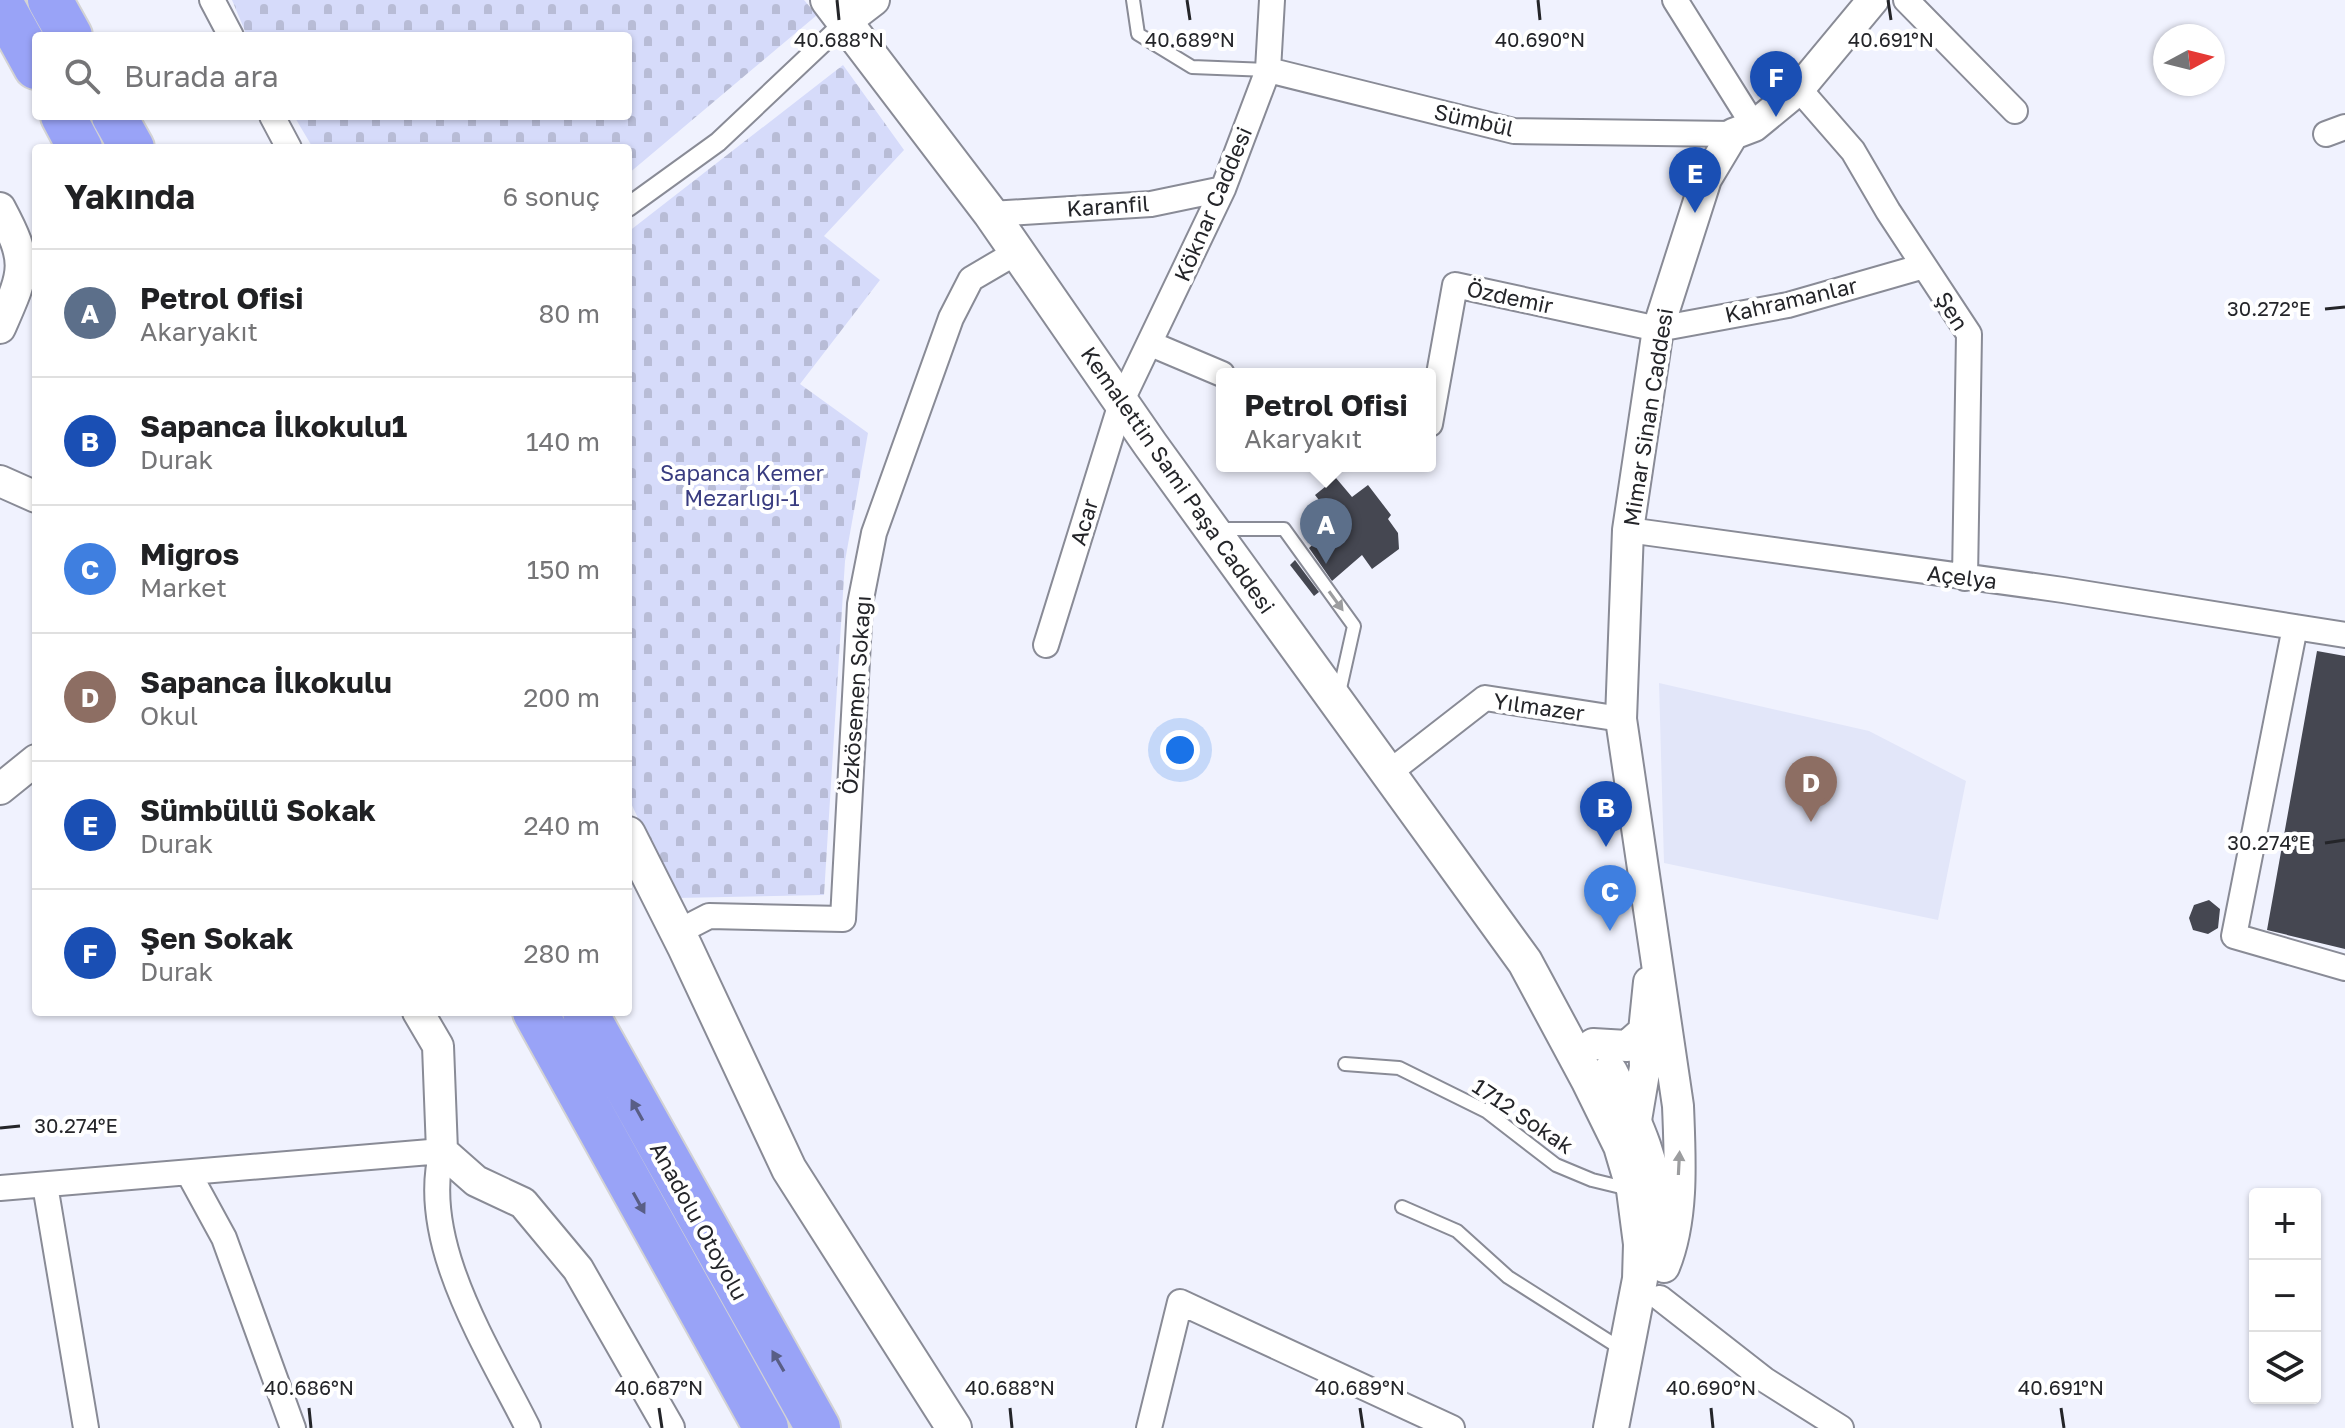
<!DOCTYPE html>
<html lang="tr">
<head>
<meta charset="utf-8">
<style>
  :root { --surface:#fff; --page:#f6f6f6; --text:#202124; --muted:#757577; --line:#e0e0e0; --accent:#111827 }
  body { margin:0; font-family:"Golos Text",sans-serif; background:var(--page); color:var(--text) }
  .controls { position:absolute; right:24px; bottom:24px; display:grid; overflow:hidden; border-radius:8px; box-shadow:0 2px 6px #0004 }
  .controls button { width:72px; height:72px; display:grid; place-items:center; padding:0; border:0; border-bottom:2px solid var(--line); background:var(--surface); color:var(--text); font:40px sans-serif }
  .compass { position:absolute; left:2153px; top:24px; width:72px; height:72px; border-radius:50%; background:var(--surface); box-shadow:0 2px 6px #0004; rotate:83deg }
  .you { position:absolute; left:1180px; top:750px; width:28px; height:28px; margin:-20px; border:6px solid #fff; border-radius:50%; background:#1a73e8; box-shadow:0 0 0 12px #1a73e833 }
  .badge { display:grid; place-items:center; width:52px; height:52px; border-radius:50%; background:var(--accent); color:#fff; font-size:26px; font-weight:700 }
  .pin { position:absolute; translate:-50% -66px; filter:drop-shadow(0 2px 4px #0008) }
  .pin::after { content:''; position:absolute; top:42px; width:28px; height:24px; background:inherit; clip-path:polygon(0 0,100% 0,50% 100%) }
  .popup { position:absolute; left:1216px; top:368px; width:220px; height:104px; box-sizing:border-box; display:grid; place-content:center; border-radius:8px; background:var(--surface); filter:drop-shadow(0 2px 6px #0005); font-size:26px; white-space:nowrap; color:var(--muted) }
  .popup b { font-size:30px; color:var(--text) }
  .popup::after { content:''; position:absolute; left:50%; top:100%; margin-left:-16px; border:16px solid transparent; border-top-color:var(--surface) }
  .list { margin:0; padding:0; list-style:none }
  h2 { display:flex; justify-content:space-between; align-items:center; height:104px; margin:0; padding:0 32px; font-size:34px }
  h2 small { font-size:26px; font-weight:400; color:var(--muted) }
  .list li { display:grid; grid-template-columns:52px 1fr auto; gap:24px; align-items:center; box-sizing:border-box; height:128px; padding:0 32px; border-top:2px solid var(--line) }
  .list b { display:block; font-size:30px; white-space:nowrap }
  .list p { margin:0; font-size:26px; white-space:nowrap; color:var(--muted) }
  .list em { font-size:26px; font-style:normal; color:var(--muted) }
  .icon { flex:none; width:44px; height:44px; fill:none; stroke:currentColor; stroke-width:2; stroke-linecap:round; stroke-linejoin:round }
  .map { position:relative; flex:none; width:2345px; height:1428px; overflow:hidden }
  .search { position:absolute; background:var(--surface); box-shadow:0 2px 6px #0004; left:32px; top:32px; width:600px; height:88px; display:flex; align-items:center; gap:20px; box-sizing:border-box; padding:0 28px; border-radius:8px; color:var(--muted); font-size:30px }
  .panel { position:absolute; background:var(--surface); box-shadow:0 2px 6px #0004; left:32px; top:144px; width:600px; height:872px; border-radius:8px }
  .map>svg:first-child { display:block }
  .built { fill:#e2e6f9 }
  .cemetery { fill:url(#cemetery-stones) }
  .building { fill:#454751 }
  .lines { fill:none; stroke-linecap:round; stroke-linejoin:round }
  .service-casing { stroke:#898b96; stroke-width:16 }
  .pedestrian-casing { stroke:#898b96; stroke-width:22 }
  .minor-casing { stroke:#898b96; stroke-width:28 }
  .tertiary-casing { stroke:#898b96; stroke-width:34 }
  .secondary-casing { stroke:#898b96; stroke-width:38 }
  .motorway-casing { stroke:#d3d3d4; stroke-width:48 }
  .service { stroke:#fff; stroke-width:12 }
  .pedestrian { stroke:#fff; stroke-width:18 }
  .minor { stroke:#fff; stroke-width:24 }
  .tertiary { stroke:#fff; stroke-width:30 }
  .secondary { stroke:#fff; stroke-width:34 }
  .motorway { stroke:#99a3f7; stroke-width:44 }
  .oneway { fill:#9c9d9f }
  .oneway2 { fill:#595e86 }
  .ticks { fill:none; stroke:#242529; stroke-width:3 }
  .labels { text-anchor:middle; stroke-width:8; stroke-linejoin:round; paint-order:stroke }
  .street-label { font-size:22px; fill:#242529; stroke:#fff }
  .park-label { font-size:22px; fill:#393c80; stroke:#fff }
  .ticks-label { font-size:20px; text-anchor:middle; fill:#242529; stroke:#fff; stroke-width:8; stroke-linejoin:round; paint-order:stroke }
</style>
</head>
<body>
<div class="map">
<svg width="2345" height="1428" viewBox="0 0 2345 1428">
  <defs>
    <pattern id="cemetery-stones" width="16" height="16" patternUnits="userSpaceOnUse" patternTransform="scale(2)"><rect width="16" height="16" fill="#d6dbfa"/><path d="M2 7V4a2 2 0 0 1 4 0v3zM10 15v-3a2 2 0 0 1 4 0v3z" fill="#b8bcd6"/></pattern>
  </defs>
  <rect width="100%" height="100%" fill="#f0f2fe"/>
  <path class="built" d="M1659,683L1869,731L1966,781L1938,920L1664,863Z"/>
  <path class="cemetery" d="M232,0H804L817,15L628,174V148H313L294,116H628V36H247Z
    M843,65L904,150L824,236L880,280L800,384L868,433L845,561L824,895L676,898L628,797V232Z"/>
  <path class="building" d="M1336,478L1352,497L1368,485L1391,515L1388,519L1398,533L1399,549L1372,569L1362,555L1332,581L1309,548L1337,523L1315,495Z
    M1295,560L1319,592L1314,596L1290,565Z
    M2317,651L2345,656V949L2267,930Z
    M2209,900L2220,909L2218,928L2208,934L2193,930L2189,918L2194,905Z"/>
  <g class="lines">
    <g class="service-casing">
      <path id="service" d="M1133,0L1138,34L1192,67L1268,70
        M1219,529H1284L1354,626L1339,693
        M1345,1064L1399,1068L1486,1111L1556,1165L1592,1180L1629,1189
        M1402,1207L1457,1231L1508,1277L1623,1350"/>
    </g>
    <g class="pedestrian-casing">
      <path id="pedestrian" d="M628,207L718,142L844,23"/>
    </g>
    <g class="minor-casing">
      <path id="minor" d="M212,0L231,36
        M1675,0L1754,126
        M1906,0L2015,111
        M1268,70L1514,131L1733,134
        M1799,89L1853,151L1888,211L1969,334L1965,578
        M272,116L289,148
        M2326,134L2345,127
        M991,214L1151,204L1223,189
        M1151,344L1222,374
        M1430,424L1455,285L1658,329L1788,305L1924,266
        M1628,530L2063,590L2345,635
        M2295,627L2234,936L2345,968
        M1046,645L1122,400L1223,189L1268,70L1272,0
        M1386,775L1485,698L1621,719
        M678,932L709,916L843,919L860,604L874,533L951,318L971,279L1017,252
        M189,1174L224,1238L293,1428
        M45,1185L86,1428
        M0,1188L442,1151C418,1242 488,1348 528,1428
        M1660,1298L1765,1380L1841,1428
        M1149,1428L1180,1302L1452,1428"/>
    </g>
    <g class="tertiary-casing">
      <path id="tertiary" d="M844,23L874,0
        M0,208C30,264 25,271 0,328
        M0,481L36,497
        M0,789L36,760
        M418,1012L438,1046L442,1151L476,1181L523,1203L578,1269L669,1428
        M1593,1044L1627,1046L1644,1031L1649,982
        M1634,1132L1645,1067L1644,1031
        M1664,1267C1684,1219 1680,1157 1678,1106L1621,719L1628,530L1658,329L1706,179L1733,134L1754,126L1799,89L1873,0"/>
    </g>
    <g class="secondary-casing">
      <path id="secondary" d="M828,0L991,214L1150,444L1525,962L1589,1081L1621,1146L1634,1190L1641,1244L1640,1279L1611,1428
        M628,834L685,947L789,1169L954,1428
        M1610,1072C1638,1127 1654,1164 1661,1226"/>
    </g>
    <g class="motorway-casing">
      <path id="motorway" d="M50,0L70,36
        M0,2L36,67
        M63,116L80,148
        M114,116L132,148
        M535,1012L766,1428
        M585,1012L818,1428"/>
    </g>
    <use href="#service" class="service"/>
    <use href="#pedestrian" class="pedestrian"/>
    <use href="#minor" class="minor"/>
    <use href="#tertiary" class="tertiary"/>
    <use href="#secondary" class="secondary"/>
    <use href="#motorway" class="motorway"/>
  </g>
  <defs><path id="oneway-solid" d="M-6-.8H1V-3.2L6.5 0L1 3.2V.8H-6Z" transform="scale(2)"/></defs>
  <g class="oneway">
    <use href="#oneway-solid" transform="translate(1336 601) rotate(54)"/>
    <use href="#oneway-solid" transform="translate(1679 1163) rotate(-87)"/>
  </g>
  <g class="oneway2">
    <use href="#oneway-solid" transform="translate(637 1110) rotate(-119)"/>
    <use href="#oneway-solid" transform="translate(639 1203) rotate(61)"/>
    <use href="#oneway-solid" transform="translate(778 1361) rotate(-120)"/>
  </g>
  <path class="ticks" d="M837,0L839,20M1187,0L1190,20M1538,0L1540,20M1888,0L1891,20M2325,309L2345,307M2325,843L2345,840M0,1128L20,1126M309,1408L311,1428M659,1408L662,1428M1010,1408L1012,1428M1360,1408L1363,1428M1711,1408L1713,1428M2061,1408L2064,1428"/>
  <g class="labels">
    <g class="street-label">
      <text transform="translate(1474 120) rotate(13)" y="8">Sümbül</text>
      <text transform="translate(1213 204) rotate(-67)" y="8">Köknar Caddesi</text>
      <text transform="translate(1108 206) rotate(-4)" y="8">Karanfil</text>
      <text transform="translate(1510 297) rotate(12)" y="8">Özdemir</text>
      <text transform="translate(1791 300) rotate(-13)" y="8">Kahramanlar</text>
      <text transform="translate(1952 311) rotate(58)" y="8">Şen</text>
      <text transform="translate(1648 417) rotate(-81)" y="8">Mimar Sinan Caddesi</text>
      <text transform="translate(1178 480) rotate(55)" y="8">Kemalettin Sami Paşa Caddesi</text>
      <text transform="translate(1084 522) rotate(-73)" y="8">Acar</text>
      <text transform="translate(1962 577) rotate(7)" y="8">Açelya</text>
      <text transform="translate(856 695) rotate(-86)" y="8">Özkösemen Sokağı</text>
      <text transform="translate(1539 707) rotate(8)" y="8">Yılmazer</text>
      <text transform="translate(1523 1116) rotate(34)" y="8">1712 Sokak</text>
      <text transform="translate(699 1221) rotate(61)" y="8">Anadolu Otoyolu</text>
    </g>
    <g class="park-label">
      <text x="742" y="481">Sapanca Kemer<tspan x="742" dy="25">Mezarlığı-1</tspan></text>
    </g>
  </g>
  <g class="ticks-label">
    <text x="839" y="47">40.688°N</text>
    <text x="1190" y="47">40.689°N</text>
    <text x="1540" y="47">40.690°N</text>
    <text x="1891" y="47">40.691°N</text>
    <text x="2269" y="316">30.272°E</text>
    <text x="2269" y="850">30.274°E</text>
    <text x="76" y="1133">30.274°E</text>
    <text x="309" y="1395">40.686°N</text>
    <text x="659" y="1395">40.687°N</text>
    <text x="1010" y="1395">40.688°N</text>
    <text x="1360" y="1395">40.689°N</text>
    <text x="1711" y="1395">40.690°N</text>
    <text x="2061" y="1395">40.691°N</text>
  </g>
</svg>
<div class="controls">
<button>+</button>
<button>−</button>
<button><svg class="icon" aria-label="layers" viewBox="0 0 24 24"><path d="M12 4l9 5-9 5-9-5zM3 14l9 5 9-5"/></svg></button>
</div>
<svg class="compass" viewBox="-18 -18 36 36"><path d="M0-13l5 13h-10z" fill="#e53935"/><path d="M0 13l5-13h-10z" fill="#757577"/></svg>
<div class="you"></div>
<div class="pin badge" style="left:1326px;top:564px;background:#5c6f8a">A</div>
<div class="popup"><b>Petrol Ofisi</b>Akaryakıt</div>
<div class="pin badge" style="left:1606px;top:847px;background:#1a4fb4">B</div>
<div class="pin badge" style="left:1610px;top:931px;background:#3f7fe0">C</div>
<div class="pin badge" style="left:1811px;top:822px;background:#8d6e63">D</div>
<div class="pin badge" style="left:1695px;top:213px;background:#1a4fb4">E</div>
<div class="pin badge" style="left:1776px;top:117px;background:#1a4fb4">F</div>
<div class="search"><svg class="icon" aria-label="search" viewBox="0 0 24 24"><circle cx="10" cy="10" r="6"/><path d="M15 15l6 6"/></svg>Burada ara</div>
<section class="panel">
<h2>Yakında<small>6 sonuç</small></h2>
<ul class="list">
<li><span class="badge" style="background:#5c6f8a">A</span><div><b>Petrol Ofisi</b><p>Akaryakıt</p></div><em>80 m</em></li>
<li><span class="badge" style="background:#1a4fb4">B</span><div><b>Sapanca İlkokulu1</b><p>Durak</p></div><em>140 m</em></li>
<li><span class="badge" style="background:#3f7fe0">C</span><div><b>Migros</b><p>Market</p></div><em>150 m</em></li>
<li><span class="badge" style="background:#8d6e63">D</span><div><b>Sapanca İlkokulu</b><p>Okul</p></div><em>200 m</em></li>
<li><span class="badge" style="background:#1a4fb4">E</span><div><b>Sümbüllü Sokak</b><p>Durak</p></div><em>240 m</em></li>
<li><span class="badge" style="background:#1a4fb4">F</span><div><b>Şen Sokak</b><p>Durak</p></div><em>280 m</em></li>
</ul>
</section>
</div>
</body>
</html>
